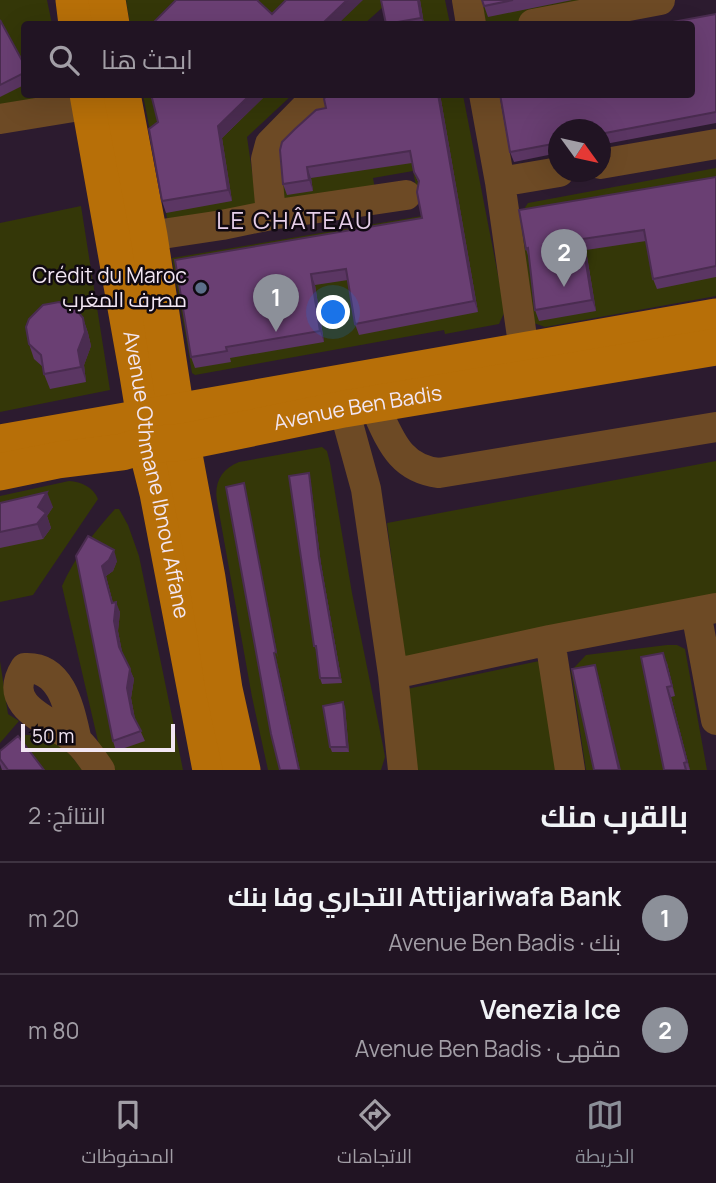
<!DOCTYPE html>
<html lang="ar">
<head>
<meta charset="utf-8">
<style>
  :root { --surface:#211423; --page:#291d2b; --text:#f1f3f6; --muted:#a29ea6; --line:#3e3341; --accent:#8c9099 }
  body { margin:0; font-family:Manrope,Cairo,sans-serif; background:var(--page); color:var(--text); direction:rtl }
  .compass { position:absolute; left:548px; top:119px; width:63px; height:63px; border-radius:50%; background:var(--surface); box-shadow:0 7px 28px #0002; rotate:123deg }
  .scale { position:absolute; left:21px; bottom:18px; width:154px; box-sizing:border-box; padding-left:7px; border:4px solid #f2e6f3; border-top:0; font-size:19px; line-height:24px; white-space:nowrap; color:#f2e6f3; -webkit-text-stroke:5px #100911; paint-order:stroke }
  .you { position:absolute; left:334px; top:313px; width:24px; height:24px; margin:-18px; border:5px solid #fff; border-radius:50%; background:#1a73e8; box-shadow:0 0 0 10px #1a73e833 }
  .badge { display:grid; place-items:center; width:46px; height:46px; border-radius:50%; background:var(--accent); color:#fff; font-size:23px; font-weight:700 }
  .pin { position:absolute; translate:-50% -58px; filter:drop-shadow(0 2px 4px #0008) }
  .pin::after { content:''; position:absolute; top:37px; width:24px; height:21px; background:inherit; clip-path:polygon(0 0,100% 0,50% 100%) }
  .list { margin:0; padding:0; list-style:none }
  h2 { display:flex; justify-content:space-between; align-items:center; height:91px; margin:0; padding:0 28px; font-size:30px }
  h2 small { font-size:23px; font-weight:400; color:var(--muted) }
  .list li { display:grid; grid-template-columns:46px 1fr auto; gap:21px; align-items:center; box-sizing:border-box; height:112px; padding:0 28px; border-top:2px solid var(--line) }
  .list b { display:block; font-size:26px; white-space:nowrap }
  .list p { margin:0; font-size:23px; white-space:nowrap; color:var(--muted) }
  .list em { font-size:23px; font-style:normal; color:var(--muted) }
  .icon { flex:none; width:38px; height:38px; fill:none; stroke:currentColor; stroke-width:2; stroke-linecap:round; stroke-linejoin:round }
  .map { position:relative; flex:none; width:716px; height:770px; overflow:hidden; direction:ltr }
  .search { position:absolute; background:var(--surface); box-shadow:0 7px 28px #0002; left:21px; right:21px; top:21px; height:77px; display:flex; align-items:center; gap:18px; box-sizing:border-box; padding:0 24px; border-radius:7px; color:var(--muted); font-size:26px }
  .sheet { height:315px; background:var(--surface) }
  nav { display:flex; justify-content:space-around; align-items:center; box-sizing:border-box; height:98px; border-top:2px solid var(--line); background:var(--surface); font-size:19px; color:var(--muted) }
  nav a { display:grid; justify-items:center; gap:4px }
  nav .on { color:var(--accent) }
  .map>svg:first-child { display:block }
  .green { fill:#343708 }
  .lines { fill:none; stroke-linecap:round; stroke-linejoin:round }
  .minor { stroke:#6d4a25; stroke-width:30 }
  .major { stroke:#b76f08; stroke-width:37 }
  .wall { fill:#5b3663 }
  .shaded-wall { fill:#4a2c50 }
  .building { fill:#6a3f73; stroke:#4a2c50; stroke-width:2 }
  .service-dot { fill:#5c6f8a; stroke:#100911; stroke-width:2.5 }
  .labels { text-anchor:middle; stroke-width:5; stroke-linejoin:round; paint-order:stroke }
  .poi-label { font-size:21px; fill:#f2e6f3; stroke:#100911; text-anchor:end }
  .street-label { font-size:21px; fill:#f2e6f3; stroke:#100911 }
  .quarter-label { font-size:24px; letter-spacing:2px; fill:#e6cfe9; stroke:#100911 }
</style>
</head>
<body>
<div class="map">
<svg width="716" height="770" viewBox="0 0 716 770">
  <rect width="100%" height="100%" fill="#2c1b2f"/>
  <path class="green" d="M0,0H47L52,24H24V94L62,95L0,112Z
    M126,0H445L450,24H386L383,7L364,24H130Z
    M477,0H630L502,24H484Z
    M143,95H292L247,137L257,206L168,223Z
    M333,95H463L505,311L499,324L445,334L444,330L195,375L192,373L172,258L422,216L413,171L373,178L375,189L281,203L275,164Z
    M716,168V296L545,327L534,323L518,218L528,203Z
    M81,206L110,390L0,412V223Z
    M322,447L327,451L330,463L352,593L383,746L385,757L381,770H268L252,697L217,501C214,483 221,469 239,462Z
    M716,461V599L405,662L387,523Z
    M69,481C82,482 93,487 98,499L33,595L0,602V496Z
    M115,509H119L128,525L139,556L183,770H114L101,754L62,586C75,557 94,532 115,509Z
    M667,645H677L685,649L707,770H586L571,671L586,655Z
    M544,660L559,770H417L407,689Z
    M0,661L8,714L19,721L0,743Z
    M23,735C54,735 65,746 82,770H1L16,741Z"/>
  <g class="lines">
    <path class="minor" d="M467,0L471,24
      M533,24L660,0
      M484,94L500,182L524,351
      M0,119L110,101
      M600,164L716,144
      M500,182L559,172
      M271,215L406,195
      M149,236L222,225L271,215L266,159L270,144L319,94
      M374,405C390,438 398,468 439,473L716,427
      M344,409L366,489L393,674L403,770
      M696,612L716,720
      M550,640L570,770
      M393,674L550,640L716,608
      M77,741C70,712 63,666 25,668C0,708 53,721 76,740C85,747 93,760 100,770"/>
    <g class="major">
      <path d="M74,0L77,24"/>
      <path d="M107,0L111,24"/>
      <path id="s1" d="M88,94L138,375L145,418L146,445L158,493L211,770"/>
      <path d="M122,94L149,236L176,412L207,578L224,689L242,770"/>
      <path d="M0,443L716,317"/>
      <path id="s2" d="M0,472L58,460L122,452L146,445L183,442L344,409L716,347"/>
    </g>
  </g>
  <path class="wall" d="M381,0H420L424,24H386Z
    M482,0H572L488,17Z
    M716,14V123L600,145V130H558V153L514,162L510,152Z
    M0,20L24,64V85L0,97Z
    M151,94H267L222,138L232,201L166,213L162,201L158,122Z
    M327,94H440L478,312L359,335L355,324L348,280L315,285L324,342L230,358L231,362L195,368L191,357L175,260L422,218L419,184L414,172L412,163L311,178L313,191L287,195L283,184L326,108Z
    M716,177V277L657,289L653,279L646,241L586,250L596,311L539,321L535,310L529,258L526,249Z
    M83,318L88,333L91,346L84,365L86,382L50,389L44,374L43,367L34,359L29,344Z
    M310,478L321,564L342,683L322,684L320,678L317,651L314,646Z
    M0,503L53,507L47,516L51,528L43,539L0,548Z
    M76,556L117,561L113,571L106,576L113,603L120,612L118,631L122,652L134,679L131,698L135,719L145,741L116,751L113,741Z
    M667,663L675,696L671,697L690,770H664Z
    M345,707L349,752H332L330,747Z
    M0,751L44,770H2L0,764Z"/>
  <path class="shaded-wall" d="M347,0H363L338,24H322Z
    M418,0H420L424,24L421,18Z
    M251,94H267L222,138L232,201L228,190L218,126Z
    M438,94H440L478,312L474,301Z
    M307,167L311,178L313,191L309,180Z
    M582,239L586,250L596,311L592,300Z
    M311,274L315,285L324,342L320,331Z
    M83,318L88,333L91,346L84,365L86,382L81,367L78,350Z
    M309,473L310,478L321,564L342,683L340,678L319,558Z
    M244,483L245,488L278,658L276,652Z
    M47,492L53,507L47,516L51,528L43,539L37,524L38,507Z
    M114,550L117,561L113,571L106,576L115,612L116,602L120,612L118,631L123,657L119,647L112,603L102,566Z
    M274,653L276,658L300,770H299Z
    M663,653L667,663L675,696L672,686Z
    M595,665L598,675L621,770H619Z
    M130,669L134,679L131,698L136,724L132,714L127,688Z
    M667,687L671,697L690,770L687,762Z
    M343,702L345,707L349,752L347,747Z"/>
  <path class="building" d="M176,0H257L272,14L286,0H347L322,24H152Z
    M381,0H418L421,18L386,24Z
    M482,0H513L484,6Z
    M716,14V112L600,134V130H558V143L510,152L500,94H691V24H662Z
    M0,20L24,64V73L0,85Z
    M151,94H251L218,126L228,190L162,201L149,129L158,122Z
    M327,94H438L474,301L355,324L346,269L311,274L320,331L226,347L227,351L191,357L175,260L422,218L417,192L419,181L414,172L410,151L307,167L309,180L283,184L280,150L282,142L295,129L316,110L326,108L324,99Z
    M716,177V266L653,279L644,230L582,239L592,300L535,310L528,248L526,249L519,210Z
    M59,302L74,307L83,318L85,332L78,350L81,367L44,374L41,355L29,344L26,327L29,319L43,305Z
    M309,473L319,558L340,678H320L316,646H314L289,476Z
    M244,483L276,652L274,653L299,770H280L271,734L226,487Z
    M47,492L38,507L46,513L37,524L0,532V503Z
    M88,536L114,550L109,560L102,566L112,603L116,602L114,621L119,647L130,669L127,688L132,714L141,731L113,741L76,556Z
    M663,653L672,686L667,687L687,762L684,763L686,770H664L641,657Z
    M595,665L619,770H594L572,669Z
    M343,702L347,747H330L323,706Z
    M18,736L44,770H8L0,759V751Z"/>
  <circle class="service-dot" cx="201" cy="288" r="7"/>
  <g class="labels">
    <g class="poi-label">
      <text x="187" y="283">Crédit du Maroc<tspan x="187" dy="24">مصرف المغرب</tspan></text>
    </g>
    <g class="street-label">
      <text dy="7" stroke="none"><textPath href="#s2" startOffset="364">Avenue Ben Badis</textPath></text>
      <text dy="7" stroke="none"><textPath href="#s1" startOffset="387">Avenue Othmane Ibnou Affane</textPath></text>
    </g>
    <g class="quarter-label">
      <text x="295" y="229">LE CHÂTEAU</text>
    </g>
  </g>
</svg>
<svg class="compass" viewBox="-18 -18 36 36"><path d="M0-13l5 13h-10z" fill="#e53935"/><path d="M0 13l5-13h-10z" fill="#a29ea6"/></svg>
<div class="scale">50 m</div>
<div class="you"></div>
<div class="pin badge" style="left:276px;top:332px">1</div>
<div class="pin badge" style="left:564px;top:287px">2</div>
<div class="search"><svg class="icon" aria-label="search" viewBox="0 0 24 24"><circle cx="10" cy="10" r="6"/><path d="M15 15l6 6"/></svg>ابحث هنا</div>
</div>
<section class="sheet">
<h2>بالقرب منك<small>النتائج: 2</small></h2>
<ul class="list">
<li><span class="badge">1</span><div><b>Attijariwafa Bank التجاري وفا بنك</b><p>بنك · Avenue Ben Badis</p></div><em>20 m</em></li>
<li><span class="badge">2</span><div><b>Venezia Ice</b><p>مقهى · Avenue Ben Badis</p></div><em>80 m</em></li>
</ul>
</section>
<nav>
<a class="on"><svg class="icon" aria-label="map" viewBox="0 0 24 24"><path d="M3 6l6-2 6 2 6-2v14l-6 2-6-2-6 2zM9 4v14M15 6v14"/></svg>الخريطة</a>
<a><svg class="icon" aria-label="directions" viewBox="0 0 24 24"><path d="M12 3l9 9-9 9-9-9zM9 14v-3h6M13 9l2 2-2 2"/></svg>الاتجاهات</a>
<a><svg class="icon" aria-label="saved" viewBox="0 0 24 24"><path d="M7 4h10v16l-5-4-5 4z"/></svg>المحفوظات</a>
</nav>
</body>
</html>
